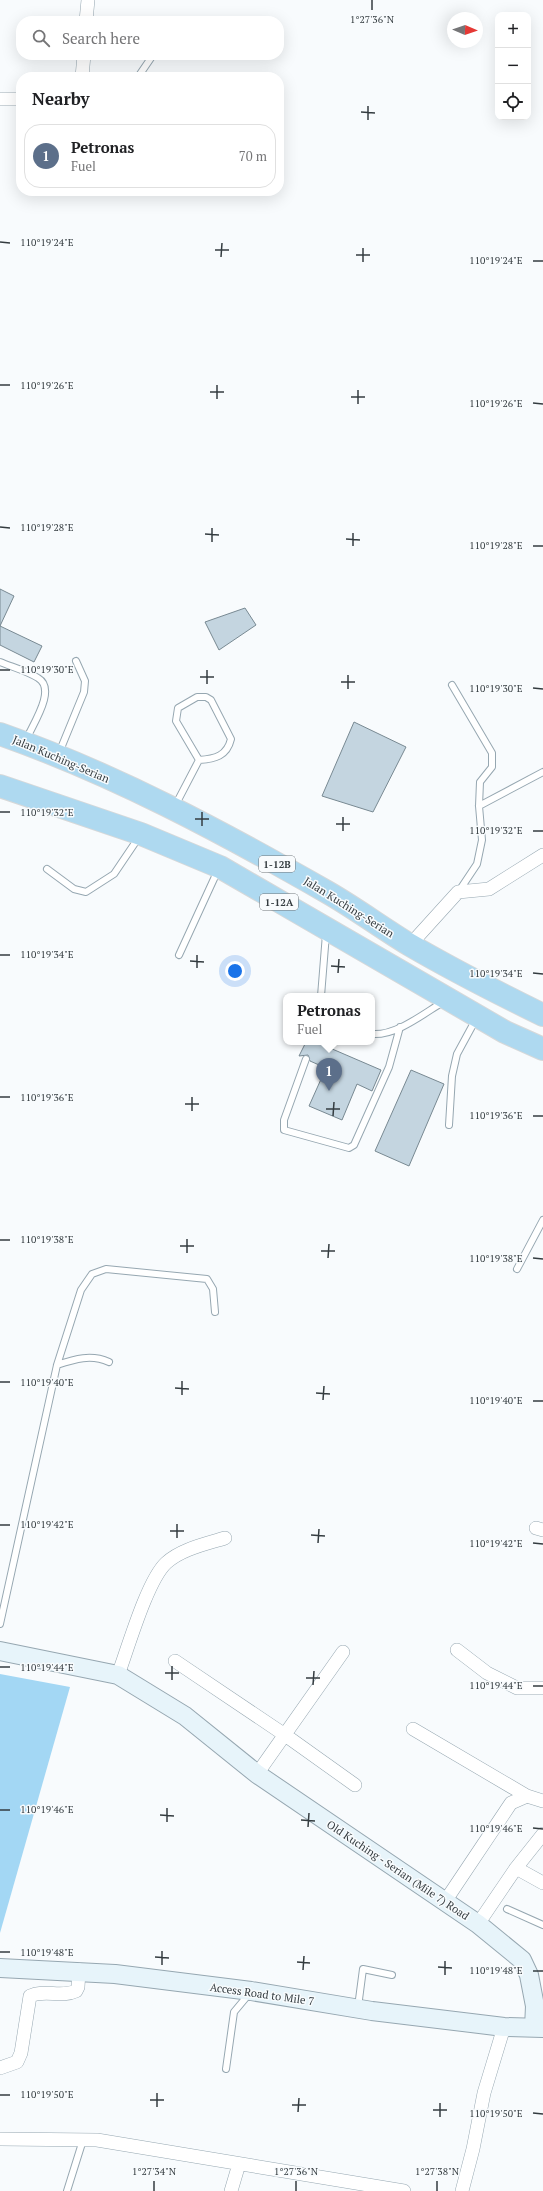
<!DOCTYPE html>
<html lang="en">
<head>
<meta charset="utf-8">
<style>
  :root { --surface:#fff; --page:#f2f2f2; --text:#202124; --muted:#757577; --line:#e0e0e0; --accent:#d93025 }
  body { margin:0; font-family:"PT Serif",serif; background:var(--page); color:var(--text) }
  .controls { position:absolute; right:12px; top:12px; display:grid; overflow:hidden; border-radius:8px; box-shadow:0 4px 16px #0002 }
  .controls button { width:36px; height:36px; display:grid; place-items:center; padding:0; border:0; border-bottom:1px solid var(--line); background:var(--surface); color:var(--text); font:20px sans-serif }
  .compass { position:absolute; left:447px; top:12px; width:36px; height:36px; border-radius:50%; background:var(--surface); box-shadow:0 4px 16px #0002; rotate:92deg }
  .you { position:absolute; left:235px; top:971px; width:14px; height:14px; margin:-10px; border:3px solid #fff; border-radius:50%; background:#1a73e8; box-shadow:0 0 0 6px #1a73e833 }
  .badge { display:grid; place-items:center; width:26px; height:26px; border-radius:50%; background:var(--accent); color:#fff; font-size:13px; font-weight:700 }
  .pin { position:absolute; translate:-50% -33px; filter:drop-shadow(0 1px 2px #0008) }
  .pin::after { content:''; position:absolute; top:21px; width:14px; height:12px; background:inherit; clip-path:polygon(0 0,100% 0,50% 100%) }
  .popup { position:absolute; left:283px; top:993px; width:92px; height:52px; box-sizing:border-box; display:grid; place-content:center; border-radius:8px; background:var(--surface); filter:drop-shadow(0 1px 3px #0005); font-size:13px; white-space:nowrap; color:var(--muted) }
  .popup b { font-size:15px; color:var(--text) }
  .popup::after { content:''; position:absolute; left:50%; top:100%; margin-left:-8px; border:8px solid transparent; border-top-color:var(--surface) }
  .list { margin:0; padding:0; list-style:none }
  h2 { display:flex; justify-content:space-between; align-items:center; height:52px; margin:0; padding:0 16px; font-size:17px }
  h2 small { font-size:13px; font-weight:400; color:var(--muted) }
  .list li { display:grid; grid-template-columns:26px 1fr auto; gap:12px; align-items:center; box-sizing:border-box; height:64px; margin:0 8px 8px; padding:0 8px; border:1px solid var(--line); border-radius:16px }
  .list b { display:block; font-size:15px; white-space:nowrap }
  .list p { margin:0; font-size:13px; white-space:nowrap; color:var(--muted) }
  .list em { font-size:13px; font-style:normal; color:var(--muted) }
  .icon { flex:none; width:22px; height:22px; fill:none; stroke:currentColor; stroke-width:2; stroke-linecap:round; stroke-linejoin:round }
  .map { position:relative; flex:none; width:543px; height:2191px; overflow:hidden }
  .search { position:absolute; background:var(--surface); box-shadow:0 4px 16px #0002; left:16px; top:16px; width:268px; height:44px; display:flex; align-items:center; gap:10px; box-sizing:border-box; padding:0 14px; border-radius:16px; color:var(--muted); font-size:15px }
  .panel { position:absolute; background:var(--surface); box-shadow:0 4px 16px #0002; left:16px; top:72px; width:268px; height:124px; border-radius:16px }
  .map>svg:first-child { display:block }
  .green { fill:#a3d7f4 }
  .building { fill:#c4d5e0; stroke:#788992 }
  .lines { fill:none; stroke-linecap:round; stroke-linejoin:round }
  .lane-casing { stroke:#96a7b1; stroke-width:8 }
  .street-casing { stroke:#96a7b1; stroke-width:14 }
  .secondary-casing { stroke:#96a7b1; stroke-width:20 }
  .highway-casing { stroke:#d6d8d9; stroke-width:24 }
  .lane { stroke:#fff; stroke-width:6 }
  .street { stroke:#fff; stroke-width:13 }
  .secondary { stroke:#e7f4fa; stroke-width:18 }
  .highway { stroke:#aed9f0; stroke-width:22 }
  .ticks { fill:none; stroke:#343c40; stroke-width:1.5 }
  .labels { text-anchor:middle; stroke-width:3; stroke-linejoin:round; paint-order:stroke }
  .shield { fill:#f8fbfd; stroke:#6f7579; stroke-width:1 }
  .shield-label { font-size:10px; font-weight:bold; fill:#343c40 }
  .street-label { font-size:11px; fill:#343c40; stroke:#f8fbfd }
  .ticks-label { font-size:10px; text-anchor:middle; fill:#343c40; stroke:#f8fbfd; stroke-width:3; stroke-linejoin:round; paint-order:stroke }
</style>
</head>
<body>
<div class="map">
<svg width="543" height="2191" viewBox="0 0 543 2191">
  <rect width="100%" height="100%" fill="#f8fbfd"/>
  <path class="green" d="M0,1674L70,1687L0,1933Z"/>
  <path class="building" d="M0,589L14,596L0,626Z
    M245,608L256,625L219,650L205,622Z
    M0,626L42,646L34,662L0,645Z
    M354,722L406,747L373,812L322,796Z
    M306,1042H316L381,1070L372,1091L357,1084L342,1120L309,1106L326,1068L310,1061L308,1055L299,1056Z
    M411,1070L444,1084L409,1166L375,1151Z"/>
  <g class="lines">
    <g class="lane-casing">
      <path id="lane" d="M138,77L153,55
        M0,662C12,667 27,671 38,678C57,689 33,724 26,740
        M452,685L492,753V767L480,782L479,806L482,840L477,864L459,891
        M197,697H206L211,700L231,739C227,756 215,759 199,760L176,721L178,708Z
        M59,753L84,692L85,681L76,661
        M175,806L199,760
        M479,806L543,772
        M47,869L74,889L86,892L114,874L139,837
        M179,955L218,870
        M321,996L326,934
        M372,1034C396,1036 423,1014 443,1002
        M306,1059L284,1120V1130L349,1148L354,1145L389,1067L400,1027
        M449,1125L452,1076L457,1054L476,1019
        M517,1269L543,1220
        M57,1365C75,1359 91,1354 109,1362
        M0,1624L57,1365L81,1290L92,1274L106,1269L207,1279L213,1289L215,1312
        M507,1909L543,1925
        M358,2007L363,1969L392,1975
        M226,2069L234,2012L249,1994
        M67,2191L83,2140"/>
    </g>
    <g class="street-casing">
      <path id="street" d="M86,21L88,0
        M82,77L84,55
        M0,99H21
        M410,945L458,892L489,889L543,855
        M536,1528L543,1530
        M457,1650L487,1673L517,1688H543
        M175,1661L285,1735L355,1785
        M118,1675C128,1648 147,1581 166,1563C181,1549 206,1544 225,1538
        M413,1729L527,1796
        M257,1774L343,1652
        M516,1868L543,1883
        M444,1903L511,1803L527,1796L543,1801
        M478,1924L516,1868L543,1834
        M0,2068L17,2062L21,2053L30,1996C45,1989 61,1998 76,1991L78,1987L79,1970
        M0,2139L97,2140L404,2191
        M231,2191L239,2164
        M462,2191L473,2149L484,2093L504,2027"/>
    </g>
    <g class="secondary-casing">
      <path id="secondary" d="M0,1651L118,1675L185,1716L257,1774L478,1924L522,1960L529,1975L535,2006L534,2028
        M0,1968L115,1974L251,1991L372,2011L504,2027L543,2028"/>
    </g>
    <g class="highway-casing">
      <path id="highway" d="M0,734C114,774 222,832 327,892C355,908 382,928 410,945C453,970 498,993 543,1015
        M0,786L141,834L220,867L505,1032L543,1049"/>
    </g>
    <use href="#lane" class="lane"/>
    <use href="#street" class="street"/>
    <use href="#secondary" class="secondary"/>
    <use href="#highway" class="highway"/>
  </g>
  <path class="ticks" d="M372,10V0M361,112L375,113M368,120V106M0,242L10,243M215,250H229M356,255H370M221,257L222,243M533,261H543M363,262V248M0,385H10M210,392H224M351,397H365M217,399V385M533,403L543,404M358,404V390M0,527L10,528M205,534L219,535M346,539L360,540M212,542V528M353,546V533M533,546H543M0,670H10M200,677H214M341,682H355M207,684V670M533,688L543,689M348,689V675M0,812H10M195,819H209M336,824H350M202,826V812M343,831V817M533,831H543M0,955H10M190,961L204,962M331,966L345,967M197,968V955M338,973L339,959M533,973L543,974M0,1097H10M185,1104H199M326,1109H340M192,1111V1097M333,1116L334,1102M533,1116H543M0,1240H10M180,1246H194M321,1251H335M187,1253V1239M328,1258L329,1244M533,1258L543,1259M0,1382H10M175,1388L189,1389M316,1393L330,1394M182,1395V1381M323,1400L324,1386M533,1401H543M0,1525H10M170,1531H184M311,1535L325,1536M177,1538V1524M318,1543L319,1529M533,1543L543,1544M0,1667H10M165,1673H179M306,1678H320M172,1680V1666M313,1685L314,1671M533,1686H543M0,1810H10M160,1815L174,1816M301,1820L315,1821M167,1822V1808M308,1827L309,1813M533,1828L543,1829M0,1952H10M155,1957L169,1958M297,1962L310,1963M162,1965V1951M438,1967L452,1968M303,1970L304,1956M533,1971H543M445,1975V1961M0,2095H10M150,2100H164M292,2105H306M157,2107V2093M433,2110H447M298,2112L299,2098M533,2113L543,2114M440,2117V2103M154,2191V2181M296,2191V2181M437,2191V2181"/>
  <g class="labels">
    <g class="shield">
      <rect x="259" y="856" width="36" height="16" rx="3"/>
      <rect x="260" y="894" width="38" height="16" rx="3"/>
    </g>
    <g class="shield-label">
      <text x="277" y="868">1-12B</text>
      <text x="279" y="906">1-12A</text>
    </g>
    <g class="street-label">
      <text transform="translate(61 759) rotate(23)" y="4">Jalan Kuching-Serian</text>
      <text transform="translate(349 907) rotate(32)" y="4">Jalan Kuching-Serian</text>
      <text transform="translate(398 1870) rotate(34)" y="4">Old Kuching - Serian (Mile 7) Road</text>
      <text transform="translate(262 1994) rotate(8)" y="4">Access Road to Mile 7</text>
    </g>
  </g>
  <g class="ticks-label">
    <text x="372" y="23">1°27'36"N</text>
    <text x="47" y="246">110°19'24"E</text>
    <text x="496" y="264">110°19'24"E</text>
    <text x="47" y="389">110°19'26"E</text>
    <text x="496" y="407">110°19'26"E</text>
    <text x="47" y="531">110°19'28"E</text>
    <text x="496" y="549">110°19'28"E</text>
    <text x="47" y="673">110°19'30"E</text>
    <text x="496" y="692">110°19'30"E</text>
    <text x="47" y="816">110°19'32"E</text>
    <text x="496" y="834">110°19'32"E</text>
    <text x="47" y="958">110°19'34"E</text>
    <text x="496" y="977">110°19'34"E</text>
    <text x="47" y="1101">110°19'36"E</text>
    <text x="496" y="1119">110°19'36"E</text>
    <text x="47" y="1243">110°19'38"E</text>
    <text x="496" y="1262">110°19'38"E</text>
    <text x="47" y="1386">110°19'40"E</text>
    <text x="496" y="1404">110°19'40"E</text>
    <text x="47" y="1528">110°19'42"E</text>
    <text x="496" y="1547">110°19'42"E</text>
    <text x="47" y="1671">110°19'44"E</text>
    <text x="496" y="1689">110°19'44"E</text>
    <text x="47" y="1813">110°19'46"E</text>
    <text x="496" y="1832">110°19'46"E</text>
    <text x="47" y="1956">110°19'48"E</text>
    <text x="496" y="1974">110°19'48"E</text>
    <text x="47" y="2098">110°19'50"E</text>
    <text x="496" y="2117">110°19'50"E</text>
    <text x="154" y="2175">1°27'34"N</text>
    <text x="296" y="2175">1°27'36"N</text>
    <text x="437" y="2175">1°27'38"N</text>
  </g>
</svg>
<div class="controls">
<button>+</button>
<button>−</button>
<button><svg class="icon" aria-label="locate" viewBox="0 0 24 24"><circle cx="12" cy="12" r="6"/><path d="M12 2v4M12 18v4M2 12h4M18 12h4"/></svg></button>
</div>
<svg class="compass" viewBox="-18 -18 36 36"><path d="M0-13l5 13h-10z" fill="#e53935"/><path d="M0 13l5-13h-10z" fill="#757577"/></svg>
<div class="you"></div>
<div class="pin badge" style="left:329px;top:1091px;background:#5c6f8a">1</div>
<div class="popup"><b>Petronas</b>Fuel</div>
<div class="search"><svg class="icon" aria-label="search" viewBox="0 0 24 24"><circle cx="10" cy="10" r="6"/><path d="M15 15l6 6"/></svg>Search here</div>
<section class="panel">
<h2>Nearby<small></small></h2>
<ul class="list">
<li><span class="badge" style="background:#5c6f8a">1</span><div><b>Petronas</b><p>Fuel</p></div><em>70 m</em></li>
</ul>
</section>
</div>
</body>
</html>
